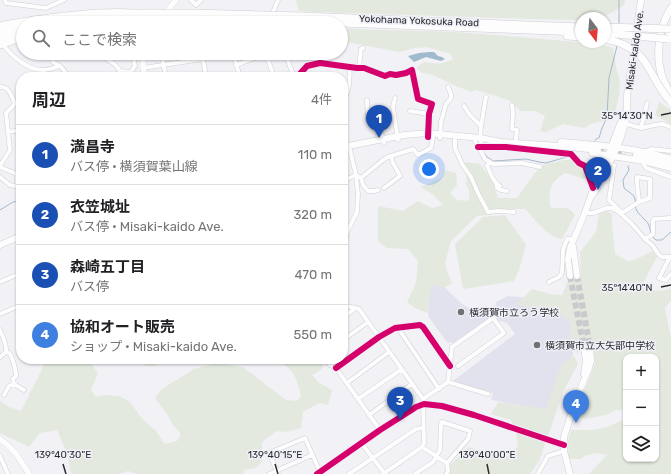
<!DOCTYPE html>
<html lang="ja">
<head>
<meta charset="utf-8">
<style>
  :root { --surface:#fff; --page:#f2f2f2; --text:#202124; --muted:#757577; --line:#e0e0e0; --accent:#ea580c }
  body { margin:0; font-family:Rubik,"Noto Sans JP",sans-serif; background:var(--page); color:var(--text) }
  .controls { position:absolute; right:12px; bottom:12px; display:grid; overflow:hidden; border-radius:8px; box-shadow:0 1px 3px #0004 }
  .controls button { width:36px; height:36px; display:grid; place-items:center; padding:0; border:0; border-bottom:1px solid var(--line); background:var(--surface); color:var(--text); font:20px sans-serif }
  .compass { position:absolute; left:575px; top:12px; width:36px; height:36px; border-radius:50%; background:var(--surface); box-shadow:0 1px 3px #0004; rotate:164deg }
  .you { position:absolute; left:429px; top:169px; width:14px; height:14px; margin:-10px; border:3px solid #fff; border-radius:50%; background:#1a73e8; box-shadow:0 0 0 6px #1a73e833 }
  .badge { display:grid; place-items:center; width:26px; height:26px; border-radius:50%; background:var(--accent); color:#fff; font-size:13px; font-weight:700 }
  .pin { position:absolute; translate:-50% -33px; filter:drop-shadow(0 1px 2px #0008) }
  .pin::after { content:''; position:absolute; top:21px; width:14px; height:12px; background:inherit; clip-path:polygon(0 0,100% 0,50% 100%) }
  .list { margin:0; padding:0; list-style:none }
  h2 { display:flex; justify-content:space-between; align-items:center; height:52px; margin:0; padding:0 16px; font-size:17px }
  h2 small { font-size:13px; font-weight:400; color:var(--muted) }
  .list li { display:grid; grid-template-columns:26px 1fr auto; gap:12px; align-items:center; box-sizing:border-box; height:60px; padding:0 16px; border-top:1px solid var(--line) }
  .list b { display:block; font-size:15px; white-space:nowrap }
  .list p { margin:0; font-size:13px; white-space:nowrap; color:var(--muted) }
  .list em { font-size:13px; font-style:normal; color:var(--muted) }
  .icon { flex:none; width:22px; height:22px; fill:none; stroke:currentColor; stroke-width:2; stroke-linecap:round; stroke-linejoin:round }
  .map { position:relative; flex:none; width:671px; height:474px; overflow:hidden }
  .search { position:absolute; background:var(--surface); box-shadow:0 1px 3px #0004; left:16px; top:16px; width:332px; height:44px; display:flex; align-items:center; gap:10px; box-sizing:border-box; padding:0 14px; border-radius:22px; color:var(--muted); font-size:15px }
  .panel { position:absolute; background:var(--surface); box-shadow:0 1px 3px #0004; left:16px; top:72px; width:332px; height:292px; border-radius:16px }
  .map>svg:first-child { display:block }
  .built { fill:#e1e2ed }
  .green { fill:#e3e9de }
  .water { fill:#a2bacd }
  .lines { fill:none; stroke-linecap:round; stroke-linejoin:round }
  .stream { stroke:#a2bacd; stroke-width:1 }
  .secondary-tunnel { stroke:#cacace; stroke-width:5.5; stroke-dasharray:5.5 3; stroke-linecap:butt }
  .primary-tunnel { stroke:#cacace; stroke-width:6; stroke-dasharray:6 3; stroke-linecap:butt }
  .street-casing { stroke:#cfcfd3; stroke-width:5 }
  .secondary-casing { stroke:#cfcfd3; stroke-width:6 }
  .primary-casing { stroke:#cfcfd3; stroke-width:7 }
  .highway-casing { stroke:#cfcfd3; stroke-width:8 }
  .street { stroke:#fdfdfe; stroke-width:4 }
  .secondary { stroke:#fdfdfe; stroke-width:5.5 }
  .primary { stroke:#fdfdfe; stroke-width:6 }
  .highway { stroke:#fdfdfe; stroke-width:7 }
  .highway-bridge-casing { stroke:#cfcfd3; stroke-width:8; stroke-linecap:butt }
  .highway-bridge { stroke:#fdfdfe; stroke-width:7 }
  .cycleway-casing { stroke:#eff0f8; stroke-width:8 }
  .cycleway { stroke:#d6006c; stroke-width:6 }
  .ticks { fill:none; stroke:#2c2c2f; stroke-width:1.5 }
  .poi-dot { fill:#717175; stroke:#eff0f8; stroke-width:1.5 }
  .labels { text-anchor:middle; stroke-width:3; stroke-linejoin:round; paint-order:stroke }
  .street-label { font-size:10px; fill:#2c2c2f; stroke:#eff0f8 }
  .poi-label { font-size:10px; fill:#2c2c2f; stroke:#eff0f8; text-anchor:start }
  .ticks-label { font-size:10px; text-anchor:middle; fill:#2c2c2f; stroke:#eff0f8; stroke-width:3; stroke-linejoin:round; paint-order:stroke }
</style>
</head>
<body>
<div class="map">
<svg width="671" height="474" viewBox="0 0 671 474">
  <rect width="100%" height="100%" fill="#f1f1f6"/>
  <path class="built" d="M435,278L462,304L467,307L482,311L495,308V314L454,343L447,342L428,316L429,280Z
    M508,296L520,297L543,303L569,317L572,326L573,355L558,380L550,414L530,407L491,400L493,393L454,382L453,381L515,334L507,323L497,320V309L496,302Z"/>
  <path class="green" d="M296,0H625L624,5C606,17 602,18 581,18V20L533,19L316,12L299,11Z
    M341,28C379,31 416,30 454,32C503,35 551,40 600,44L613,48L616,67L620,82L619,95L616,109L608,120L593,123L584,128L563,124L546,132L540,131L545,116L536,111H521L510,101L493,95L476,90L472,92L456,86L431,74L422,73L416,68L424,62C439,64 440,65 453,59L451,54L427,47L415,48L400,52L341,41Z
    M659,102L671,110V124L655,115Z
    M564,160H574L588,176L587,178L584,179L566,173C560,175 551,183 550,190C549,195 550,202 550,207C562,210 567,204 575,215L562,239C548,238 534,218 525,209H511L505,213L477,216L451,241L445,263L447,271L452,283L444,288L432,284L427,313L415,308L407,302L416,283L418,261L408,249L387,248L378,241V206L403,211L418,201L432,208L443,205L432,194L421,187L441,178L446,170L456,173L457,185L450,193L457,200L468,201C471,193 469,189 465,183L467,181L464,162L480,164L492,181L498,198H517L535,173L543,165Z
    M607,211L612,214V226L615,254L629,262L643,256L652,251L657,257L643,283L644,288C654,291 661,292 671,288V300L665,308L670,334L671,336V474H589L607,455L597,453L584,456L581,459H569L568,442L571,430C584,430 597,431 609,426C615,424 619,421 626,419V459H656V357H626V410H615L606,415L585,419L576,416L585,389L595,364L594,345L577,353L568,347L571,320L542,308L534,309L517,304L532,289L550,294L562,295L568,281L581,278L580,252L596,232L599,213Z
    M505,215L526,245L519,270L514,281L463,289L455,244L483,217Z
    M574,356L578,364L564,390L539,461L530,474H450V465L469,447C483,452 496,457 511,456L518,446L516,433L511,420L491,414L498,402L547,409L557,376L564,362Z
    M47,359H87L98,373L91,390L95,396L98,397L105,395L119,396L130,402L143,420L155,430L165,444L177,441L181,434L172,424L169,417L155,398L162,389L194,369L217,363L243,367L286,400L296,401L301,397C299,386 296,373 286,366C281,362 273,361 267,359L324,360L322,369L312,375L319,383L332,390L328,405L319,403L303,412L301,428L286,432L277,431L262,442V462L256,468L244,470L243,474H138L128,471L118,474H71L67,453L57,430L40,433L29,447L0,433V401L9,407L21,411Z
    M138,359H161L155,366H146Z"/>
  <path class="water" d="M429,52H434L438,56L442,57L445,59L441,61L426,57L414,62L408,56L419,53Z"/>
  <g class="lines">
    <path class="stream" d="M619,23V0
      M599,138L602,128L607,117L609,78L617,46
      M595,140L598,138
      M484,153L487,157L493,161L526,159L539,162L546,163L570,156
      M628,166L629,170L623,180L624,188L634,196L636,203
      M635,206C638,215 640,214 645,220C649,223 650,228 651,233
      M0,210L13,202L21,201
      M652,236L656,240H662L671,232"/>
    <path class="secondary-tunnel" d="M474,415L537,437"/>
    <path class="primary-tunnel" d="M598,150L625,154
      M570,276L584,348
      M577,276L590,347"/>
    <g class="street-casing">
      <path id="street" d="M5,0L6,3L46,8L64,0
        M191,0L196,5L201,0
        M271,15L274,10L278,0
        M4,46C13,57 29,71 44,70C50,70 55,67 60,66
        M55,53L52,58L53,62L60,66L70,77
        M100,53C105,60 116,62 120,71L131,72L135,66L132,53
        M161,53L166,77
        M202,53L206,77
        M233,53L240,77
        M285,53L294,77
        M266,54L274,77
        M236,65L269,53
        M143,68L203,59
        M359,68L361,49L363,48
        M115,77L120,71
        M297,77L307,66L320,63L357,68H364L385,76L390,74L396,75L406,73L412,70L418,99L432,104L429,114L428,137
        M0,87C9,86 11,96 15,103
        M395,98L393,107L398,140
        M343,99C351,92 349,77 350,67
        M367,100L368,121L379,120L380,128L384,143
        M512,105L513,113L512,129L517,130L516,139
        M464,106L469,114L481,126L480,138L481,142
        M410,111L429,114
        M21,119L19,122L21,129
        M623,123L641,128L655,125L662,124L671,127
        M481,126L486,97
        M641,128L647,103
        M8,132L21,130
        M440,138L441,122L446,104L451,98V94L448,87
        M455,139V148L462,164L471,177L478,193L488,212L499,211L514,212
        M475,141L485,159L493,164L522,163L540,167
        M478,147H506L571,154L579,163L585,166L593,188
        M643,152L651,149L671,151
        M644,161V165L646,168L671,177
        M490,162L487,166C491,173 493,183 500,186
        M614,165L609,200L622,213
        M0,166L10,150L6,113L21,98
        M0,167L17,174L21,169
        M0,177L10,185L15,186L17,185V174
        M361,178L383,160L388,157L413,149L418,155L431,148L433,137
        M343,181L349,178L356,175L361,178L363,185L368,191H374L378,190
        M497,185V188L501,190L507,191
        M384,188L400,176L393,163L391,156
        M585,213H593L607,208H611L619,212L632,224L645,239L653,246L659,255L662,257H671
        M622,215V213L639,202L650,198V179L637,177V183L639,202
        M645,239L653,234V221L654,219L671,218
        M343,253L347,232L357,212L358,194L356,175L350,150
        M670,257L659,278L666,280L671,274
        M0,282L21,273
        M549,282L559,277L562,273L563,250L567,239H573
        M343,305L359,309L423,399L424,443L422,447L383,474
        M0,314L21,305
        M343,317L356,308
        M398,328L439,389
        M0,330C3,337 7,344 6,352L0,357
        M343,340L368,322
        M6,352C7,352 9,353 9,353C13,357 16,372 16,376L13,379L14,384L24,390
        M326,359L330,365L336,368L380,430
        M458,366L504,333L493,318
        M336,368L379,337L395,328L420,325L423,327L450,366
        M448,382L488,394
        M347,383L389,352
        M4,395L9,386L14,384
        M358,399L402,369
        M423,399L448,382L452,347L496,316V308
        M369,415L412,384
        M362,444L385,474
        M422,447L447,463
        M0,456L8,474
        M269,474L312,455
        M278,474L269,453L305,438L320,472
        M349,474L416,429L423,428
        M415,474L433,462L440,450L441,424L442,422L470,431L468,439L447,463L448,471L446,474
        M538,474L545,461L548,456L564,451"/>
    </g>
    <g class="secondary-casing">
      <path id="secondary" d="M157,23L176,0
        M143,53V68L145,77
        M537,437L564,445
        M0,439C14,448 20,460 29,474
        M317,474L320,472C346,455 370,437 396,420C404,414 413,406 423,405C439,402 458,411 474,415"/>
    </g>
    <g class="primary-casing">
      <path id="primary" d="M561,142C598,145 636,148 671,159
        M343,147L404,135L428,133L480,138L501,142L560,146L598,150
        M592,153L644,161L671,168
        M636,155L657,159L671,163
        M591,196L596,190L613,156L620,140L625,124L627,112V95L641,0
        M0,245L21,236
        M573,246L577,276
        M570,276L568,259L570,248L584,215L591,196L593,188L608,155L624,114
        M584,348L586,361L584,374
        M570,474L564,451V437L575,402L589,368L591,361L590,347"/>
    </g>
    <g class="highway-casing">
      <path id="highway" d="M671,8C656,32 653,70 671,94
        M127,13H153
        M301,16L581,27
        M301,22L336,23
        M75,23L107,20L153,18
        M341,23L581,32
        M0,26C21,21 43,19 64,16C87,14 109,11 132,13
        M0,33L23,27
        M669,34H671
        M567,36L581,37
        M0,39L19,34
        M0,45L23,37"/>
    </g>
    <use href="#street" class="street"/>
    <use href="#secondary" class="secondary"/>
    <use href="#primary" class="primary"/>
    <use href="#highway" class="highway"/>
    <g class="highway-bridge-casing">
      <path id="highway-bridge" d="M153,13H192L301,16
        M153,18L301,22
        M605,27L670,29
        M605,33L668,39
        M605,39C622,42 638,50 647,65C655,78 660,91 671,102"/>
    </g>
    <use href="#highway-bridge" class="highway-bridge"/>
    <g class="cycleway-casing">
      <path id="cycleway" d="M297,77L307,66L320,63L357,68H364L385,76L390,74L396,75L406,73L412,70L418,99L432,104L429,114L428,137
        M478,147H506L571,154L579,163L585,166L593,188
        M336,368L379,337L395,328L420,325L423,327L450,366
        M317,474L320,472L380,430L410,411L416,407L424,404L442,406L474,415L564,445"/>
    </g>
    <use href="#cycleway" class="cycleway"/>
  </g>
  <path class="ticks" d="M661,115L671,113M661,287L671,285M63,464L66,474M275,464L278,474M487,464L489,474"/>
  <g class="poi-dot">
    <circle cx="461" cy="312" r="4"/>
    <circle cx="537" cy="345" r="4"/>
  </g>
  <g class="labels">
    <g class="street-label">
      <text transform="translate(419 20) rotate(2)" y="4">Yokohama Yokosuka Road</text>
      <text transform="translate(634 50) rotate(-82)" y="4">Misaki-kaido Ave.</text>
    </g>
    <g class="poi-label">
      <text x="469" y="316">横須賀市立ろう学校</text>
      <text x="545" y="349">横須賀市立大矢部中学校</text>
    </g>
  </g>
  <g class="ticks-label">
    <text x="627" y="119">35°14'30"N</text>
    <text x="627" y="291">35°14'40"N</text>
    <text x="275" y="458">139°40'15"E</text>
    <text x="487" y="458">139°40'00"E</text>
    <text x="63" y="458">139°40'30"E</text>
  </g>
</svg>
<div class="controls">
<button>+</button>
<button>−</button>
<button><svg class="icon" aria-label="layers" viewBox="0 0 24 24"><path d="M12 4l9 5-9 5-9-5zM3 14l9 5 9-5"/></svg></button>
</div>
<svg class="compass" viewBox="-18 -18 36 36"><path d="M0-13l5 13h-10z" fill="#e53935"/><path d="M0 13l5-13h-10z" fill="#757577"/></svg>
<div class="you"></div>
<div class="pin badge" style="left:379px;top:138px;background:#1a4fb4">1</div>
<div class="pin badge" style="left:598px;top:190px;background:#1a4fb4">2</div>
<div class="pin badge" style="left:400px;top:420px;background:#1a4fb4">3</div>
<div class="pin badge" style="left:576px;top:423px;background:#3f7fe0">4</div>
<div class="search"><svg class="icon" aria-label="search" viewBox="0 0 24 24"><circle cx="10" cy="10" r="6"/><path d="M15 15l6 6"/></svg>ここで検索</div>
<section class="panel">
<h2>周辺<small>4件</small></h2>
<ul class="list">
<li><span class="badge" style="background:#1a4fb4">1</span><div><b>満昌寺</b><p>バス停 · 横須賀葉山線</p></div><em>110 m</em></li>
<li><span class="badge" style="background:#1a4fb4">2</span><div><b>衣笠城址</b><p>バス停 · Misaki-kaido Ave.</p></div><em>320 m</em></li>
<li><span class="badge" style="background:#1a4fb4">3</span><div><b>森崎五丁目</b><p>バス停</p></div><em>470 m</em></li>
<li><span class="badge" style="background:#3f7fe0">4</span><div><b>協和オート販売</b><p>ショップ · Misaki-kaido Ave.</p></div><em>550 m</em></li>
</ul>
</section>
</div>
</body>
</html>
